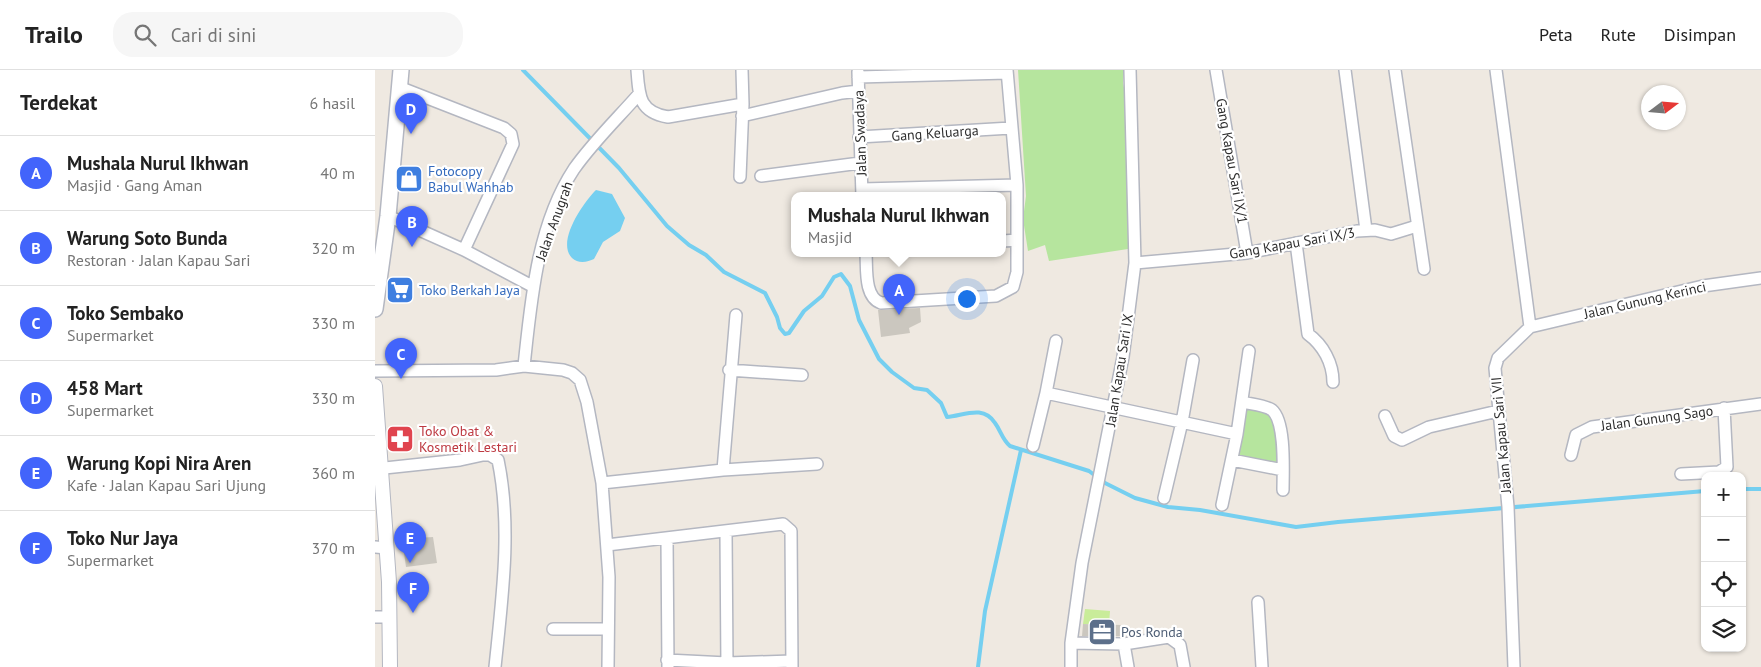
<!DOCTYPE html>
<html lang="id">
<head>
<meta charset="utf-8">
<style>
  :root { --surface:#fff; --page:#f6f6f6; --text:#222; --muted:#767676; --line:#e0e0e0; --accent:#4264fb }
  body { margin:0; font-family:"PT Sans",sans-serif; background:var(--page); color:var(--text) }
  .controls { position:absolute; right:15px; bottom:15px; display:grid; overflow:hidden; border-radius:10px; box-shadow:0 1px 4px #0004 }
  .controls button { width:45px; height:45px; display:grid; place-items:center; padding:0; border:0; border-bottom:1px solid var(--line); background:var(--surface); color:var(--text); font:25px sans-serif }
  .compass { position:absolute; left:1266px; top:15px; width:45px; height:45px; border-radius:50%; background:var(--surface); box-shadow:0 1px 4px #0004; rotate:74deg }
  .you { position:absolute; left:591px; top:228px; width:18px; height:18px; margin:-12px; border:4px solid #fff; border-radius:50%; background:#1a73e8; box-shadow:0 0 0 8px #1a73e833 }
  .badge { display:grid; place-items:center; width:32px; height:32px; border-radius:50%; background:var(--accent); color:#fff; font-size:16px; font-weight:700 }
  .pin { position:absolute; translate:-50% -41px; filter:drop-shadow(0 1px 2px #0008) }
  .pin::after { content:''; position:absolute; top:26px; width:18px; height:15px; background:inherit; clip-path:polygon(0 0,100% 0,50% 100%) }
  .popup { position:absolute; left:416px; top:122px; width:215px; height:65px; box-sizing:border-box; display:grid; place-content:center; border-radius:10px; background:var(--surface); filter:drop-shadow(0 1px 4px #0005); font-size:16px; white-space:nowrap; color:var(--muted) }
  .popup b { font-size:19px; color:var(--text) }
  .popup::after { content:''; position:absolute; left:50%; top:100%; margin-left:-10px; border:10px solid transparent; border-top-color:var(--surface) }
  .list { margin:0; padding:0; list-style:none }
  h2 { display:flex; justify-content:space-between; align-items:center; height:65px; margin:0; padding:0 20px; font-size:21px }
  h2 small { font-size:16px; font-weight:400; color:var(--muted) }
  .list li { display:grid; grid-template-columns:32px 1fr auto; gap:15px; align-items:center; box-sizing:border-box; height:75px; padding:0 20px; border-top:1px solid var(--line) }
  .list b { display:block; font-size:19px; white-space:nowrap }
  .list p { margin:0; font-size:16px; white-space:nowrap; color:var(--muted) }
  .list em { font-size:16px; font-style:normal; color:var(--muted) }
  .icon { flex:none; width:28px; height:28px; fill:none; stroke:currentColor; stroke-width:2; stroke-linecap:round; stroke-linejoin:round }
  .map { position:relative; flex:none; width:1386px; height:597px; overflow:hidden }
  header { display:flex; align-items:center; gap:30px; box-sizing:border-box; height:70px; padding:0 25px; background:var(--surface); border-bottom:1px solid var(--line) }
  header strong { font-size:24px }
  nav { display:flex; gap:28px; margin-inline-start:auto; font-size:18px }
  .search { width:350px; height:45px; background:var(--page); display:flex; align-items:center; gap:12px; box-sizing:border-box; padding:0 18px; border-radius:20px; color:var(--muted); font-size:19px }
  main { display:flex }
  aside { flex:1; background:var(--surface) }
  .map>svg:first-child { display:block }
  .green { fill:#b6e59e }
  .pitch { fill:#c9ec9a }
  .water { fill:#75cff0 }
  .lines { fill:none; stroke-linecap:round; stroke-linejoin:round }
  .stream { stroke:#75cff0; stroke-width:4 }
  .building { fill:#cbc7bf }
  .minor-casing { stroke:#b4b7c1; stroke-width:14 }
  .tertiary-casing { stroke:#b4b7c1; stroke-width:16 }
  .secondary-casing { stroke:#b4b7c1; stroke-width:18 }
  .minor { stroke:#fff; stroke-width:11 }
  .tertiary { stroke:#fff; stroke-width:14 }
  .secondary { stroke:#fff; stroke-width:15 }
  .labels { text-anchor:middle; stroke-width:4.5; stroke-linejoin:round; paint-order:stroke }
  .street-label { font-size:14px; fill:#2e2e2e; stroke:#fff }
  .shop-label { font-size:14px; fill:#366cbe; stroke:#fff; text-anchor:start }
  .health-label { font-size:14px; fill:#be3a42; stroke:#fff; text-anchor:start }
  .service-label { font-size:14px; fill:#4e5e75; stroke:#fff; text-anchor:start }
</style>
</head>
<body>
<header>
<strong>Trailo</strong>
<div class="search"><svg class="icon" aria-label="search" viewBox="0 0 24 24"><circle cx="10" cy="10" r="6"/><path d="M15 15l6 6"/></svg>Cari di sini</div>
<nav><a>Peta</a><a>Rute</a><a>Disimpan</a></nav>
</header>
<main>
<aside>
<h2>Terdekat<small>6 hasil</small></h2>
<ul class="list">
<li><span class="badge">A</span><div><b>Mushala Nurul Ikhwan</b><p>Masjid · Gang Aman</p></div><em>40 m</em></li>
<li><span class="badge">B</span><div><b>Warung Soto Bunda</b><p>Restoran · Jalan Kapau Sari</p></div><em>320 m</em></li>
<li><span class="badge">C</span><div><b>Toko Sembako</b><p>Supermarket</p></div><em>330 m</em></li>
<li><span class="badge">D</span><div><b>458 Mart</b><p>Supermarket</p></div><em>330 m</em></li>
<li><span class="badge">E</span><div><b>Warung Kopi Nira Aren</b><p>Kafe · Jalan Kapau Sari Ujung</p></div><em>360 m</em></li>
<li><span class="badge">F</span><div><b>Toko Nur Jaya</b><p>Supermarket</p></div><em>370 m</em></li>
</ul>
</aside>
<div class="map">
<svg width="1386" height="597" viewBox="0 0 1386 597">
  <rect width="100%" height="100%" fill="#efe9e1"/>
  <path class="green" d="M643,0H749L748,13L752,32L756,165L753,179L674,191L670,175L653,181L648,149L651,126Z
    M868,335L895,341L902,350L903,395L863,388Z"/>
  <path class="pitch" d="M710,539L735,541L734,555L708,554Z"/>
  <path class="water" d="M221,120L237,124L250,148L245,161L228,172L219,189C213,192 203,194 197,188C181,172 208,133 221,120Z"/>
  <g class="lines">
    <path class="stream" d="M148,0L244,98L292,156L314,175L331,185L349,202L390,223L402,247L405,258L410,264L414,263L429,241L447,226L459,207L466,204L475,216L484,250L504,289L517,302L539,318L552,320L566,333L572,347C588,346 608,334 620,353C626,361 627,369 635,376L714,401L730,413L760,428L793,437L825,440L921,457L963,452L1330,421
      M1367,419H1386
      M603,597L610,541L646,380"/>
  </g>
  <path class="building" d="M545,238L546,252L534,258L535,263L506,267L503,240Z
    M58,467L62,493L31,497L27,469Z
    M708,554L747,555L746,566H707Z"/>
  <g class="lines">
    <g class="minor-casing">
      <path id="minor" d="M262,0C264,26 264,42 293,47L368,34
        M841,0L872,183
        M970,0L991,160
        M1020,0L1049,199
        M1121,0L1155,257
        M483,2L487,126
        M483,7L632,3
        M24,17L129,58L136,64L138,74L89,180
        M367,46L467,23L484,21
        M484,67L636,58
        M386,106L485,93
        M365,107L368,34L367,0
        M487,119L642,115
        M13,146L89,180L157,216
        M628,171L642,170
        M921,173L933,264C948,275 958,293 958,312
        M491,184C492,199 489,227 506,233L621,226L638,217L642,202V115L632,0
        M760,193L872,183L982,161L1000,160L1016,164L1042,156
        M1155,257L1328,216L1386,208
        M681,271L671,323L862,364
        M149,296C156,231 162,155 199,99C218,72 242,49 264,24
        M354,300L427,305
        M0,301L121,300L149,296L188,300L197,303L205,310L212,332L227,413L234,507L233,597
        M867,332C875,334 890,335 897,340C911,352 908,402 908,420
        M1010,346L1019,366L1027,370L1054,357L1123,341
        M658,376L671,323
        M1196,385L1201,365L1217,357L1386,334
        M857,390L908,400
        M0,399L85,390L108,385H115L123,390C137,457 127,529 120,597
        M348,400L442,394
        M1306,404L1344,402L1352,397L1349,338
        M227,413L348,400L361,245
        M789,428L807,352L818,290
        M847,435L862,364L874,281
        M351,462L352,597
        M292,469L293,597
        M232,475L408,454L416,461L417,597
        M0,477L12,478
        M883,532L887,597
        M0,547H15
        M178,559H233
        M696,573L749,574L794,567L805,575L809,597
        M749,574L753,597
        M292,590L352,593L417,591
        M696,597V573L707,493L748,287L760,193L755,0
        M1139,597L1133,437L1120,298L1123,288L1155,257"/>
    </g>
    <g class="tertiary-casing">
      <path id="tertiary" d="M0,316L14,512L15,597"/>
    </g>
    <g class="secondary-casing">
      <path id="secondary" d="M0,239L13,146L26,0"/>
    </g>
    <use href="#minor" class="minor"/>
    <use href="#tertiary" class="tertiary"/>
    <use href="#secondary" class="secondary"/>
  </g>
  <defs>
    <g id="shop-square" transform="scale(1.4375)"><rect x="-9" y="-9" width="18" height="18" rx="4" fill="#3f7fe0" stroke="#fff"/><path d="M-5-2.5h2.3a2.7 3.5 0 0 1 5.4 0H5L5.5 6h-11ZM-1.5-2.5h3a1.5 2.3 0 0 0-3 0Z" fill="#fff"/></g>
    <g id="supermarket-square" transform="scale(1.4375)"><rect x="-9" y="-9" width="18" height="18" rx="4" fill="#3f7fe0" stroke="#fff"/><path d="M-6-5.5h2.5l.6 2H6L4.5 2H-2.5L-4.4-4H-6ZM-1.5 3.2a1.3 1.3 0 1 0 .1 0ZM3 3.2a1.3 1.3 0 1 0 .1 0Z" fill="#fff"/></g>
    <g id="pharmacy-square" transform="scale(1.4375)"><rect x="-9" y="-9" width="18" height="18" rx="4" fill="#e0444e" stroke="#fff"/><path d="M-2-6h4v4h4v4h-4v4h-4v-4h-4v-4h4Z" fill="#fff"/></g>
    <g id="office-square" transform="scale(1.4375)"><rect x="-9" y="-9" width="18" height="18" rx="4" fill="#5c6f8a" stroke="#fff"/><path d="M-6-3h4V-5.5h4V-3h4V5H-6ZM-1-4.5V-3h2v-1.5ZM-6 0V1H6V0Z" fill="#fff"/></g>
  </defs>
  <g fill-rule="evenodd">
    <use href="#shop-square" x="34" y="109"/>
    <use href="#supermarket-square" x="25" y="220"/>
    <use href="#pharmacy-square" x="25" y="369"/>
    <use href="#office-square" x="727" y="562"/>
  </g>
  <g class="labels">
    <g class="street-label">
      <text transform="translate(485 63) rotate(-92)" y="5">Jalan Swadaya</text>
      <text transform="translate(560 63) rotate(-4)" y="5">Gang Keluarga</text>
      <text transform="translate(857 91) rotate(80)" y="5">Gang Kapau Sari IX/1</text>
      <text transform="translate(179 151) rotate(-70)" y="5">Jalan Anugrah</text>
      <text transform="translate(917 173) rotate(-10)" y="5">Gang Kapau Sari IX/3</text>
      <text transform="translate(1270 230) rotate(-13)" y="5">Jalan Gunung Kerinci</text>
      <text transform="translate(744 300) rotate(-81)" y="5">Jalan Kapau Sari IX</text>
      <text transform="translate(1282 348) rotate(-8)" y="5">Jalan Gunung Sago</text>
      <text transform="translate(1126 365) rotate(-95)" y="5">Jalan Kapau Sari VII</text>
    </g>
    <g class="shop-label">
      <text x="53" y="106">Fotocopy<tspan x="53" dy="16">Babul Wahhab</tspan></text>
      <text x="44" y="225">Toko Berkah Jaya</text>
    </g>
    <g class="health-label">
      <text x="44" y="366">Toko Obat &amp;<tspan x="44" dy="16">Kosmetik Lestari</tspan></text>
    </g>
    <g class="service-label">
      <text x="746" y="567">Pos Ronda</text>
    </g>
  </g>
</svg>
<div class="controls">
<button>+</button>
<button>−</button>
<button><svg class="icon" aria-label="locate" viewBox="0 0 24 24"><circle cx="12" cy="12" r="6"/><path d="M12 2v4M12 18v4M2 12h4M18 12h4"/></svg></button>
<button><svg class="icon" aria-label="layers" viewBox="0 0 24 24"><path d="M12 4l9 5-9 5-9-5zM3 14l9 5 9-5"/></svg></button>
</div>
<svg class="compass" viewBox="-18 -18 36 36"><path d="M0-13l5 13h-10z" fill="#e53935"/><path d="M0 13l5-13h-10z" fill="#767676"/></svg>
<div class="you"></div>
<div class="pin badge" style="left:524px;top:245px">A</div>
<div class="popup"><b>Mushala Nurul Ikhwan</b>Masjid</div>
<div class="pin badge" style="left:37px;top:177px">B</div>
<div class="pin badge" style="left:26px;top:309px">C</div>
<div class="pin badge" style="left:36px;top:64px">D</div>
<div class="pin badge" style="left:35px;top:493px">E</div>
<div class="pin badge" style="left:38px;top:543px">F</div>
</div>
</main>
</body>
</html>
